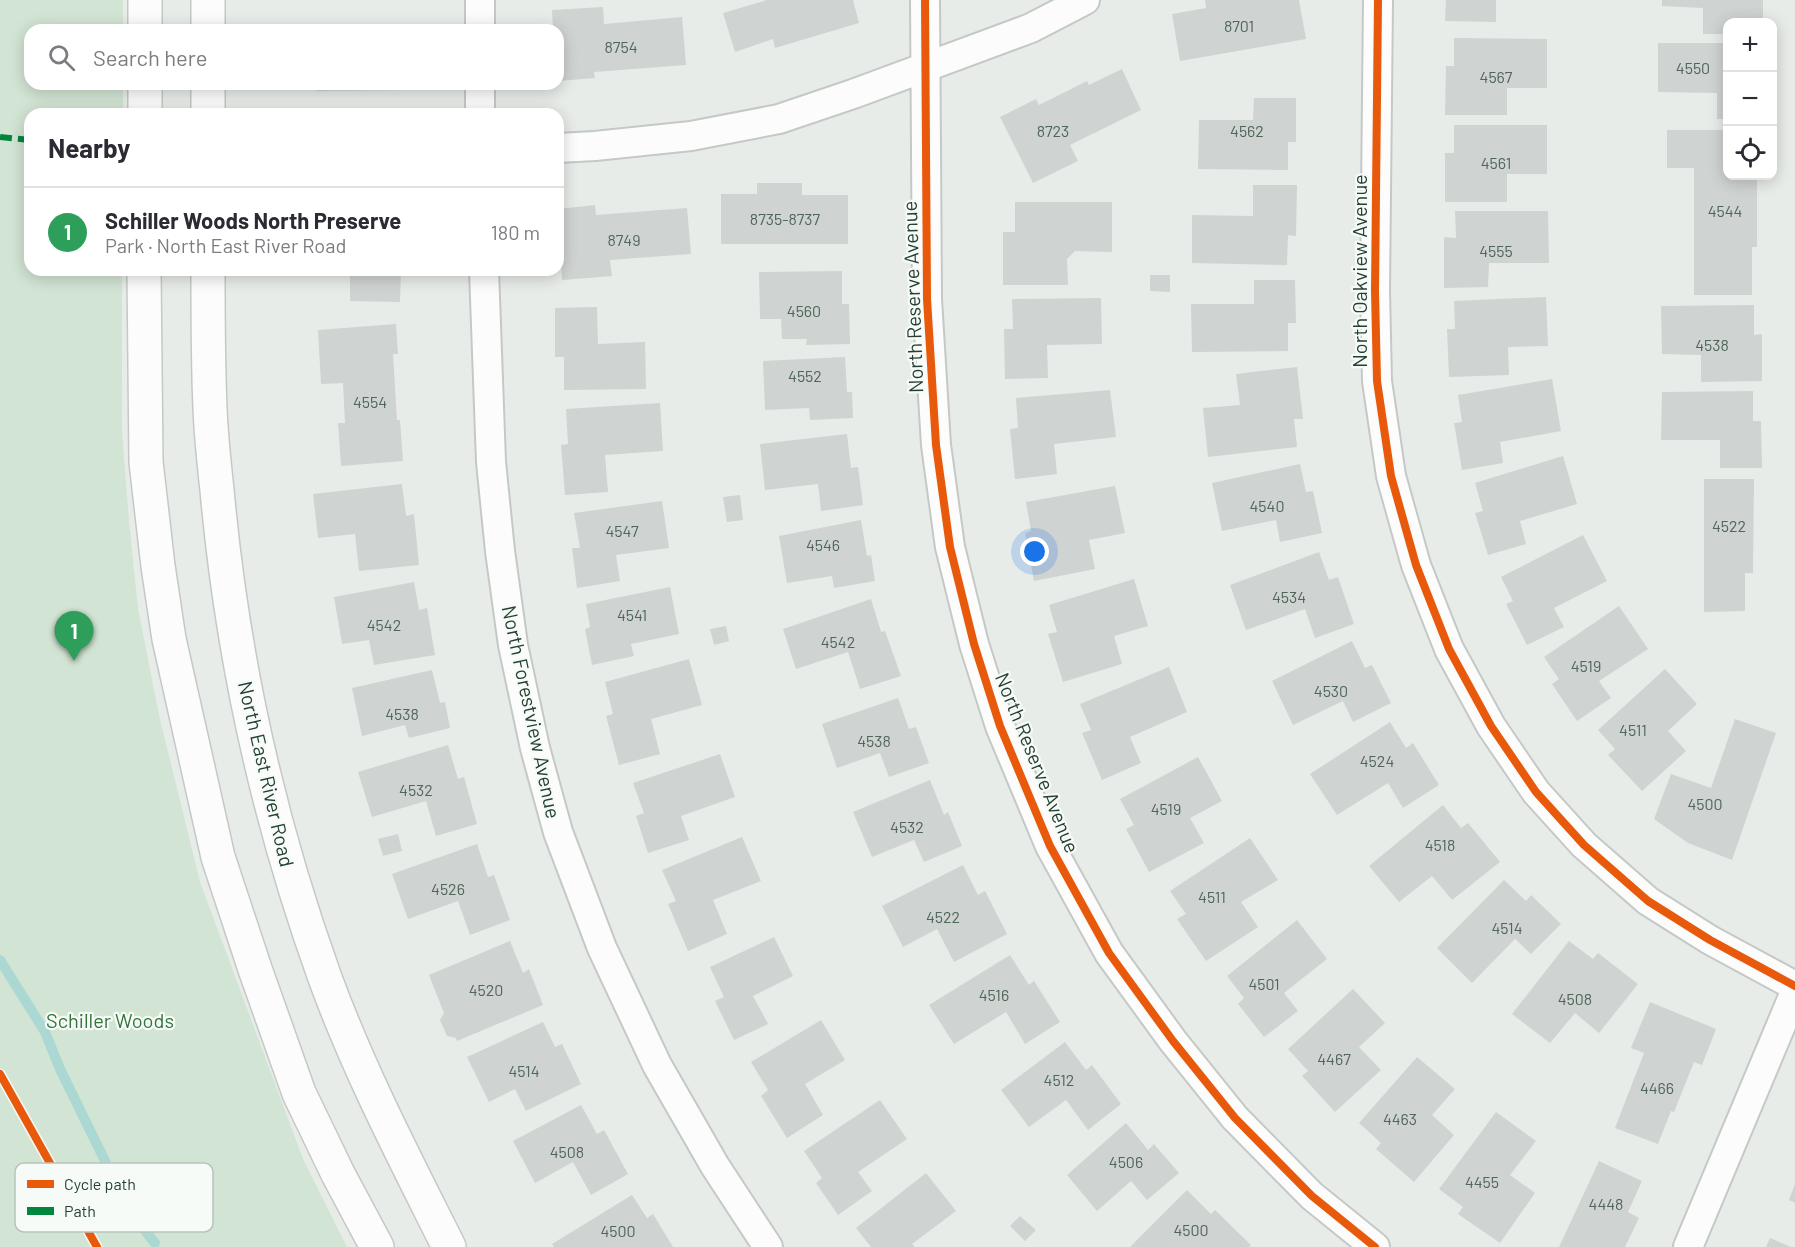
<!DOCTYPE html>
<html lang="en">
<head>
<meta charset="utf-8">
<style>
  :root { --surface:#fff; --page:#f2f2f3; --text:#2b2b33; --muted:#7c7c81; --line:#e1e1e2; --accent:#697c72 }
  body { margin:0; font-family:Barlow,sans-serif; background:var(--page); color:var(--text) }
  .controls { position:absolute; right:18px; top:18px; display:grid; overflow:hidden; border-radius:12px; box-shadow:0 3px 15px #0003 }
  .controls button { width:54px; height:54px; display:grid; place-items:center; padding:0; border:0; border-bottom:2px solid var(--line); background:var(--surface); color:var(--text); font:30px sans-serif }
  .you { position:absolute; left:1035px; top:552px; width:21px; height:21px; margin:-15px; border:4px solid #fff; border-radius:50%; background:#1a73e8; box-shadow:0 0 0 9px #1a73e833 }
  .badge { display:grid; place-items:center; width:39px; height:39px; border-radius:50%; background:var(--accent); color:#fff; font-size:20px; font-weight:700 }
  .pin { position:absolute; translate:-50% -50px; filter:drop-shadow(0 2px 3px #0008) }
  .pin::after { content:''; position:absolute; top:32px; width:21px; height:18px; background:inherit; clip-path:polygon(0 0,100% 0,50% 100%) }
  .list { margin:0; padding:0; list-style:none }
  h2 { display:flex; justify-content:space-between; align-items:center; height:78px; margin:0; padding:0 24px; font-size:26px }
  h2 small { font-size:20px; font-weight:400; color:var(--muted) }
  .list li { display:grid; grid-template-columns:39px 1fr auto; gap:18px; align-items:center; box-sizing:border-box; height:90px; padding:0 24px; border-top:2px solid var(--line) }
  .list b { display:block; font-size:22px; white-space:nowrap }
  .list p { margin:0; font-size:20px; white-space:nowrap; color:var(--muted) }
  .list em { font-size:20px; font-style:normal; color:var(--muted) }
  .icon { flex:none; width:33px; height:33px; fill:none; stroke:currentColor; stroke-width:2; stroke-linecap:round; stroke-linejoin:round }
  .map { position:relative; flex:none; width:1795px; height:1247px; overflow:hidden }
  .search { position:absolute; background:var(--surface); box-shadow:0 3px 15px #0003; left:24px; top:24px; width:540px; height:66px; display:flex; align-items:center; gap:15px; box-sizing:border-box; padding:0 21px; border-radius:18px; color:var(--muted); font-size:22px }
  .panel { position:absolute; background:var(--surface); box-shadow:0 3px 15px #0003; left:24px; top:108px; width:540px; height:168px; border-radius:18px }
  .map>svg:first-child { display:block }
  .green { fill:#d2e4d3 }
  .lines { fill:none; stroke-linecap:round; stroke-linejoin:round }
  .stream { stroke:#abd8d3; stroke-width:10 }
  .building { fill:#cfd3d1 }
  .minor-casing { stroke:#c5c9c6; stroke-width:32 }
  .secondary-casing { stroke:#c4c9c6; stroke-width:36 }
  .minor { stroke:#fcfcfc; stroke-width:28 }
  .secondary { stroke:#fcfcfc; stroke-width:33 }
  .quiet { stroke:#00873e; stroke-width:6; stroke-dasharray:12 6; stroke-linecap:butt }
  .cycleway-casing { stroke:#f7fbf8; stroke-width:11 }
  .cycleway { stroke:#e8590c; stroke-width:8 }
  .labels { text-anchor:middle; stroke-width:4.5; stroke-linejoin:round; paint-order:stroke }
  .number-label { font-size:16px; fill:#50665a }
  .street-label { font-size:20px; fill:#254032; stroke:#f7fbf8 }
  .park-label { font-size:20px; fill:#31753a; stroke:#f7fbf8 }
  .key { fill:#f7fbf8; stroke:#b8c3bd; stroke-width:1.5 }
  .key-label { font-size:16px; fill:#254032 }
</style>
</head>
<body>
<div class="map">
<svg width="1795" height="1247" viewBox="0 0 1795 1247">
  <rect width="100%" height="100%" fill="#e8ece9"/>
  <path class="green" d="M0,0H123V30H30V84H123V114H30V270H122V432L129,521L138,608L159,715L200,882L303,1159L347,1247H0Z"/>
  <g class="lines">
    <path class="stream" d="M0,960L45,1032L60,1069L130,1212L155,1243"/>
  </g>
  <path class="building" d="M767,0H853L859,23L775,48L773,39L735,52L723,13Z
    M1205,0H1299L1306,39L1180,61L1172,14L1206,8Z
    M1446,0H1496V22L1445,21Z
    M1662,0H1763V22H1728V34H1703V8L1662,6Z
    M603,7L604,24L682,17L686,65L594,72L595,78L558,81V30H553L552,10Z
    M1454,38L1547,39V88H1507V115H1445L1446,66H1454Z
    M1658,43H1728V119H1717V93L1658,92Z
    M1122,69L1141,110L1070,145L1078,161L1033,183L1000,117L1036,99L1039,105L1087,81L1089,85Z
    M316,84H406V90L316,91Z
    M1254,98H1296V142H1288V170L1198,169L1199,120H1253Z
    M1454,125H1547V174H1507V202H1445V153H1454Z
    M1667,130H1728V176H1757V247H1752V295H1694V168H1667Z
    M757,183H802V195H848V244H721V194H757Z
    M1253,185H1297L1296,236L1288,235L1287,265L1192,263V215L1253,216Z
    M1015,202H1112V252L1075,251L1067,259L1068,285H1003V232H1015Z
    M595,205L596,215L687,208L691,254L610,260L612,276L562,280L558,209Z
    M1455,211H1548L1549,263H1489L1488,287L1444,288V237L1456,238Z
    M350,270H401L400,302L350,301Z
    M842,271V304H849L850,344L806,345L807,339H782L781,319H760L759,272Z
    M1150,275H1170V292L1150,291Z
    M1254,280H1295L1296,323H1288V351L1192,352L1191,304H1254Z
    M1546,297L1548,346L1508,347L1509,375L1449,377L1447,329H1455L1454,301Z
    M1101,298L1102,344L1047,345L1048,378L1005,379L1004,329H1013L1012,299Z
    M1754,305V335L1762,334V381L1701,382V355L1662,354L1661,306Z
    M597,307L598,344L645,342L646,389L564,390V357H555V308Z
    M396,324L398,354H393L397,420H400L403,461L341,466L338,423H345L343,383L321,384L318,330Z
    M845,357L847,392H852L853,418L810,420L809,408L765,410L763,361Z
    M1297,367L1303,419H1294L1297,447L1208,457L1203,408L1240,405L1236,374Z
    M1552,379L1561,431L1500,442L1503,463L1462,470L1454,423L1462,422L1458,395Z
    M1110,390L1116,437L1054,444L1057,474L1015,479L1010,429L1018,428L1016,398Z
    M1753,391V421H1761L1762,468H1720V440H1661L1662,392Z
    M660,403L663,451L605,455L608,492L565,495L561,445L568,444L566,409Z
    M847,434L851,468L858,467L863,505L821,511L818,484L765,490L760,444Z
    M1563,456L1577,504L1520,521L1526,544L1488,555L1475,513L1483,511L1475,483Z
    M1300,464L1306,492L1313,491L1322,533L1280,542L1276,520L1222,531L1212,483Z
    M1704,479H1754L1753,573H1745V611L1704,612Z
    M402,484L406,516L414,514L419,565L359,571L355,534L318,538L313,494Z
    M1115,486L1125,533L1089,540L1095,569L1034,581L1025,533L1031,531L1026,502Z
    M740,495L743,520L727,522L723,497Z
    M662,501L669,548L616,555L620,581L577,588L572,548H580L574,513Z
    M861,520L867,556L871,555L875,581L834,588L832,576L787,583L779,536Z
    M1583,535L1607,581L1554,608L1564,627L1527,645L1506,604L1513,601L1501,577Z
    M1319,552L1329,580L1338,577L1354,624L1315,638L1305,609L1246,630L1230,585Z
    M1134,579L1148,626L1114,636L1122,664L1063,682L1048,634L1057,632L1049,605Z
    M414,582L419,610L427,608L435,655L374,665L369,640L342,644L334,597Z
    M670,587L679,634L631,644L634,656L592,665L585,629L590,627L586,604Z
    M871,599L881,632L885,631L901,676L860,689L848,652L796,669L783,629Z
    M1619,606L1648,649L1599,681L1611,698L1577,721L1552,684L1559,679L1544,657Z
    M726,626L729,641L714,645L710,629Z
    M1352,641L1365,668L1372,665L1391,703L1353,722L1343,701L1293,725L1272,681Z
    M689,659L702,705L651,719L660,754L619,765L606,716L613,714L605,682Z
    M1169,667L1187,712L1130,737L1141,763L1102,780L1082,733L1091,730L1080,704Z
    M1665,669L1697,704L1668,731L1686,751L1642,791L1608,755L1615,749L1598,730Z
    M432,670L440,703L445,702L450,728L409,738L405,725L362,736L352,688Z
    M898,698L909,729L916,727L929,763L889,777L880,753L837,768L822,724Z
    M1735,719L1776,733L1732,860L1688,843L1654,819L1671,774L1711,788Z
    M1390,722L1406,748L1413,743L1439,785L1403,808L1388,783L1337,815L1310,774Z
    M448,745L458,779L464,777L477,824L436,836L426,801L372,817L358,772Z
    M720,754L735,797L681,816L689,840L648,853L636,816L644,813L633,783Z
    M1198,757L1222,801L1190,818L1204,843L1149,872L1126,829L1134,825L1120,799Z
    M930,780L944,815L948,812L962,846L924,862L914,840L872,857L853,812Z
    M1443,805L1461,828L1468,823L1500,862L1452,900L1432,876L1399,902L1369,866Z
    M398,834L402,851L383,856L378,839Z
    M742,837L761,881L713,900L727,934L688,951L668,904L676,901L662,870Z
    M1250,838L1278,880L1241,902L1258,927L1206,961L1177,919L1186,914L1170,891Z
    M477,844L488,877L494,875L510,920L470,935L458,901L408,919L392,874Z
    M963,865L978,895L985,891L1007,934L954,962L937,929L903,947L882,906Z
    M1504,880L1526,901L1531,895L1561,924L1531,954L1515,939L1472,983L1437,948Z
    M1297,920L1327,959L1284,993L1298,1011L1264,1037L1238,1004L1244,998L1227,976Z
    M774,937L793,976L753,996L768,1024L734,1040L715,1001L724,997L710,967Z
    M510,941L523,973L529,969L543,1005L457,1041L456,1038L447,1036L440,1020L444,1013L429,975Z
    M1569,941L1593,959L1598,953L1638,984L1599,1033L1575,1013L1550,1043L1512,1014Z
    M1010,955L1029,985L1034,981L1060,1022L1025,1044L1006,1012L954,1044L929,1005Z
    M1353,989L1385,1023L1359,1047L1381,1070L1335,1112L1302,1076L1308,1071L1288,1049Z
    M1650,1002L1716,1029L1702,1065L1694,1062L1674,1112L1671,1111L1658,1144L1615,1128L1644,1053L1631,1048Z
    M821,1020L845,1060L805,1084L823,1115L787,1138L761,1096L768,1090L751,1062Z
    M543,1022L555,1047L562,1044L581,1084L526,1111L515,1089L489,1102L467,1057Z
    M1065,1042L1086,1070L1092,1065L1121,1104L1088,1130L1066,1100L1029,1127L1001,1090Z
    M1417,1057L1455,1089L1432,1115L1454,1135L1414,1182L1376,1149L1381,1143L1359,1123Z
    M880,1100L907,1139L858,1172L872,1191L838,1215L816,1183L822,1178L804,1151Z
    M581,1105L597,1134L604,1130L628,1174L591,1195L573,1162L535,1183L513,1141Z
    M1496,1112L1536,1141L1510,1175L1535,1193L1500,1243L1458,1214L1463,1207L1439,1189Z
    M1126,1123L1148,1150L1154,1144L1179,1173L1147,1200L1131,1181L1097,1211L1067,1175Z
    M1599,1161L1642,1181L1628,1212L1639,1218L1625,1247H1559Z
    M926,1173L956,1211L912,1244L915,1247H871L856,1228Z
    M1795,1184V1203L1789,1200Z
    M1187,1190L1211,1214L1215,1210L1251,1245L1249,1247H1130Z
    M632,1195L647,1218L653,1214L673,1247H554L552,1244Z
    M1020,1216L1036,1230L1025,1241L1010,1226Z
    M1770,1238L1791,1247H1766Z"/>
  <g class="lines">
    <g class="minor-casing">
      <path id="minor" d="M480,0V30
        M925,0L927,299L936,445L950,547L974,644L1000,726L1050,846L1109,953L1173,1041L1235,1118L1312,1196L1375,1247
        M1378,0L1375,291L1377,381L1391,476L1416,565L1449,649L1491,726L1536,792L1584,845L1648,901L1710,940L1795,986
        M480,84V114
        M558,148L595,146L691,136L779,119L853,94L1031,28L1085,0
        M484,270L491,462L500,551L513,645L535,748L558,832L602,948L657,1065L715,1166L768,1247
        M1688,1247L1795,992"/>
    </g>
    <g class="secondary-casing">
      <path id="secondary" d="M145,30V0
        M208,30V0
        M145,114V84
        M208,114V84
        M144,270L146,462L158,566L169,639L218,857L255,969L299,1093L338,1174L377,1247
        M208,270C208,316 208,362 210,408C211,435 214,463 217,490C232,656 268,820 325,978C359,1071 405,1159 449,1247"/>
    </g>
    <use href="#minor" class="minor"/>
    <use href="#secondary" class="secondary"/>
    <path class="quiet" d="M0,137L30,140"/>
    <g class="cycleway-casing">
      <path id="cycleway" d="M925,0L927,299L936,445L950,547L974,644L1000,726L1050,846L1109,953L1173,1041L1235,1118L1312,1196L1375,1247
        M1378,0L1375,291L1377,381L1391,476L1416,565L1449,649L1491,726L1536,792L1584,845L1648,901L1710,940L1795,986
        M0,1074L97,1247"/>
    </g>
    <use href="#cycleway" class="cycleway"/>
  </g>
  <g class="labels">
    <g class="number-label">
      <text x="1239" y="32">8701</text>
      <text x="621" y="53">8754</text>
      <text x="1693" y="74">4550</text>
      <text x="1496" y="83">4567</text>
      <text x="1053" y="137">8723</text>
      <text x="1247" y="137">4562</text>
      <text x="1496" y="169">4561</text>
      <text x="1725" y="217">4544</text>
      <text x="785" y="225">8735-8737</text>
      <text x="624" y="246">8749</text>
      <text x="1496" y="257">4555</text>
      <text x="804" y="317">4560</text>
      <text x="1712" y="351">4538</text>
      <text x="805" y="382">4552</text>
      <text x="370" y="408">4554</text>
      <text x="1267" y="512">4540</text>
      <text x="1729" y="532">4522</text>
      <text x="622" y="537">4547</text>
      <text x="823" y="551">4546</text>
      <text x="1289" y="603">4534</text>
      <text x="632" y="621">4541</text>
      <text x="384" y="631">4542</text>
      <text x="838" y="648">4542</text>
      <text x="1586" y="672">4519</text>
      <text x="1331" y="697">4530</text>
      <text x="402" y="720">4538</text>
      <text x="1633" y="736">4511</text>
      <text x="874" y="747">4538</text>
      <text x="1377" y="767">4524</text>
      <text x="416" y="796">4532</text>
      <text x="1705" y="810">4500</text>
      <text x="1166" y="815">4519</text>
      <text x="907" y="833">4532</text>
      <text x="1440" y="851">4518</text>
      <text x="448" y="895">4526</text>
      <text x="1212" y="903">4511</text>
      <text x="943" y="923">4522</text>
      <text x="1507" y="934">4514</text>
      <text x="1264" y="990">4501</text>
      <text x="486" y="996">4520</text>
      <text x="994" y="1001">4516</text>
      <text x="1575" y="1005">4508</text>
      <text x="1334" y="1065">4467</text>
      <text x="524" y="1077">4514</text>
      <text x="1059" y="1086">4512</text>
      <text x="1657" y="1094">4466</text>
      <text x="1400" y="1125">4463</text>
      <text x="567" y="1158">4508</text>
      <text x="1126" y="1168">4506</text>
      <text x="1482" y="1188">4455</text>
      <text x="1606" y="1210">4448</text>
      <text x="1191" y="1236">4500</text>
      <text x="618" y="1237">4500</text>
    </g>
    <g class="street-label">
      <text transform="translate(1360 271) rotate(-90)" y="7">North Oakview Avenue</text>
      <text transform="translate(913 297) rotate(-92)" y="7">North Reserve Avenue</text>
      <text transform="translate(531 712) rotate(78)" y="7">North Forestview Avenue</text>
      <text transform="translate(1037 763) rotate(68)" y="7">North Reserve Avenue</text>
      <text transform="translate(266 774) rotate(77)" y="7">North East River Road</text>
    </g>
    <g class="park-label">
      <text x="110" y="1028">Schiller Woods</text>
    </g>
  </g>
  <rect x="15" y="1163" width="198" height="69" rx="9" class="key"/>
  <rect x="27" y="1180" width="27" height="8" fill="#e8590c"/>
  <rect x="27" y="1207" width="27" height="8" fill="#00873e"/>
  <g class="key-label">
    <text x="64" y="1190">Cycle path</text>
    <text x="64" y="1217">Path</text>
  </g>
</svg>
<div class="controls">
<button>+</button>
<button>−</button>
<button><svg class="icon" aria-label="locate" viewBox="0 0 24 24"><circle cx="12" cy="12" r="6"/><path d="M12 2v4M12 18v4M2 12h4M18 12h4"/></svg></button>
</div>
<div class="you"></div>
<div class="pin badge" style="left:74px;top:661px;background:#2e9e5b">1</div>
<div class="search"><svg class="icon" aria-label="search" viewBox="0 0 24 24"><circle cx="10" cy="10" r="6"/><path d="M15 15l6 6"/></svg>Search here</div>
<section class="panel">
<h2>Nearby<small></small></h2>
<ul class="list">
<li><span class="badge" style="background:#2e9e5b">1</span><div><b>Schiller Woods North Preserve</b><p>Park · North East River Road</p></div><em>180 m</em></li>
</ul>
</section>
</div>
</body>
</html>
